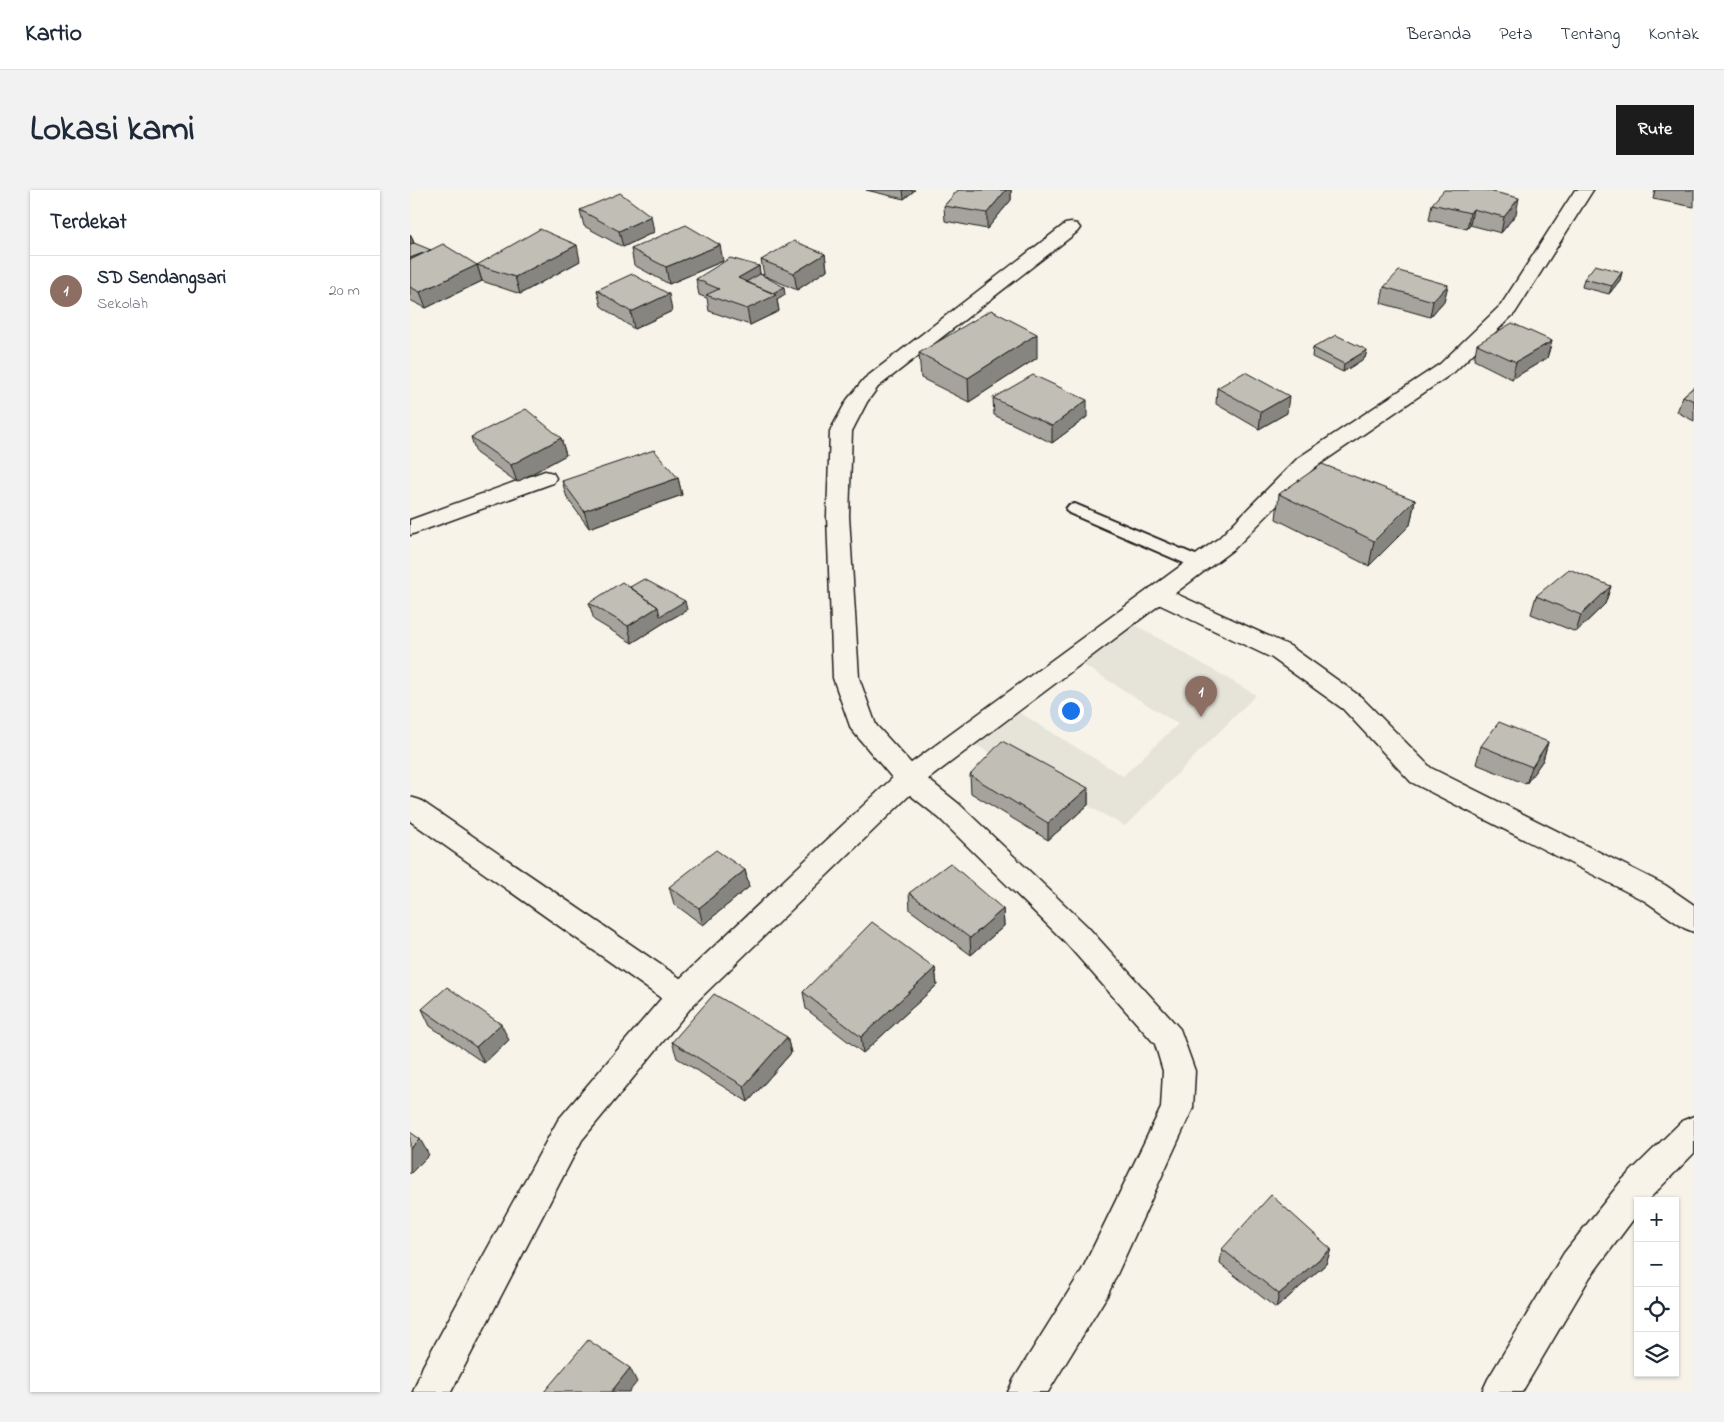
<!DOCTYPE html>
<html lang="id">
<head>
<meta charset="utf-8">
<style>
  :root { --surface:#fff; --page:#f2f2f3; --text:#1f2937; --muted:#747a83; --line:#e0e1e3; --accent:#1c1c1c }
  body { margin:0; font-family:"Indie Flower",sans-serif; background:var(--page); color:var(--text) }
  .controls { position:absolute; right:15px; bottom:15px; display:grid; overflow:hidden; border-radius:0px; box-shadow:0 1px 4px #0004 }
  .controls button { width:45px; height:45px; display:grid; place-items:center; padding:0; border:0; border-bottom:1px solid var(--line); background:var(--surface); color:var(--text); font:25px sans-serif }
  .you { position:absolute; left:660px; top:520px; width:18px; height:18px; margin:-12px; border:4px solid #fff; border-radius:50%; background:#1a73e8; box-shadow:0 0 0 8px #1a73e833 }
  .badge { display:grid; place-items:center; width:32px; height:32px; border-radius:50%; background:var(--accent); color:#fff; font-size:16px; font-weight:700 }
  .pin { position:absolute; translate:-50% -41px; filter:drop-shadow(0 1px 2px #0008) }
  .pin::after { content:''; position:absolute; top:26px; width:18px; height:15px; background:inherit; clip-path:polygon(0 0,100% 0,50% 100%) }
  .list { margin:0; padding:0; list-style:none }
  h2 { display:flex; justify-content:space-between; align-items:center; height:65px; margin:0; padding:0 20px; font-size:21px }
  h2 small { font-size:16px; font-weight:400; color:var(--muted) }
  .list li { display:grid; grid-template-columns:32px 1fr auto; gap:15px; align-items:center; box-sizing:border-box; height:70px; padding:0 20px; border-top:1px solid var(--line) }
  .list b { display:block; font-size:19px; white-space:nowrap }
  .list p { margin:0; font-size:16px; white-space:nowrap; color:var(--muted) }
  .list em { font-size:16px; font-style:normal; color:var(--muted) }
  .icon { flex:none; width:28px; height:28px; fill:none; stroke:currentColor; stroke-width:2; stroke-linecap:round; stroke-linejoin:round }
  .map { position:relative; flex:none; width:1284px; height:1202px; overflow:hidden; border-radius:0px }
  header { display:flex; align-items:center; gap:30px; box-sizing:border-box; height:70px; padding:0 25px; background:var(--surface); border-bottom:1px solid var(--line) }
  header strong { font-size:24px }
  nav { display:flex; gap:28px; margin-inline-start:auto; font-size:18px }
  .intro { display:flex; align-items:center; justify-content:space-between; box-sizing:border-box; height:120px; padding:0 30px }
  h1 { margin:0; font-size:35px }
  .button { padding:12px 22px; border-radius:0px; background:var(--accent); color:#fff; font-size:18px; font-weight:700 }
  main { display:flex; gap:30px; padding:0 30px }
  aside { flex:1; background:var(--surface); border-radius:0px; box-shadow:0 1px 4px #0004 }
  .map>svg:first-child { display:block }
  .built { fill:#e6e3d9 }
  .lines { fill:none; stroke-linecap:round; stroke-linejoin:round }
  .service-casing { stroke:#1c1c1c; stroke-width:4 }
  .minor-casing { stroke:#1c1c1c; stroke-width:3 }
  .tertiary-casing { stroke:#1c1c1c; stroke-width:3 }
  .service { fill:#f7f3e8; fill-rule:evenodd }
  .minor { fill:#f7f3e8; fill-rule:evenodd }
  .tertiary { fill:#f7f3e8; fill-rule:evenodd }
  .wall { fill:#a5a39c; stroke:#1c1c1c }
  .shaded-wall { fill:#86857f; stroke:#1c1c1c }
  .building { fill:#c0beb5; stroke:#1c1c1c }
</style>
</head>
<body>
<header>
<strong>Kartio</strong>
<nav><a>Beranda</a><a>Peta</a><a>Tentang</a><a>Kontak</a></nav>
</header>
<div class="intro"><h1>Lokasi kami</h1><a class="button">Rute</a></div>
<main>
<aside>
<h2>Terdekat<small></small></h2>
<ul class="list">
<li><span class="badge" style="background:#8d6e63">1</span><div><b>SD Sendangsari</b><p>Sekolah</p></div><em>20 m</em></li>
</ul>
</aside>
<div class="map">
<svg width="1284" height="1202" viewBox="0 0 1284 1202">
  <rect width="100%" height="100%" fill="#f7f3e8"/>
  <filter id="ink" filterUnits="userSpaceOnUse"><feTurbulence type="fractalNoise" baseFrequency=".02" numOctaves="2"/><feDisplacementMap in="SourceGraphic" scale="10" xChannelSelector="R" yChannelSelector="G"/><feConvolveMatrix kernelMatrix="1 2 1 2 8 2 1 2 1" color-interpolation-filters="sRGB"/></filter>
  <g filter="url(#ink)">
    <path class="built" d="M719,431L846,505L715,636L566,555L605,520L713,586L768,534L672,474Z"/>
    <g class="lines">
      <g class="service-casing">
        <path id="service" d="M665,314L795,369L798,373L795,377L789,379L783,377L659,323L656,319L659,315Z"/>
      </g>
      <g class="minor-casing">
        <path id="minor" d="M661,33L667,34L670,38L667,42L468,197L457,212L442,241L439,326L449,488L466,535L509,582L549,614L677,736L770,839L785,881L783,918L698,1104L638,1202H598L604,1189L672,1080L751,918L753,881L745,854L655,752L529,628L489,596L441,539L423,488L417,326L420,241L437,210L454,189L655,34Z
          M135,281L143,283L146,288L143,293L0,345V330Z
          M749,396L880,456L951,507L1021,578L1255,695L1284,715V742L1274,738L1235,711L1001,592L933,519L862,468L740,410L737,404L740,398Z
          M0,607L10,610L283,797L287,806L283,815L272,819L261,815L0,631Z
          M1284,926V963L1237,1011H1228V1023L1180,1087L1112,1202H1072L1078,1189L1154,1063L1213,989L1272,931Z"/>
      </g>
      <g class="tertiary-casing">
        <path id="tertiary" d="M1165,0H1183L1105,123L1044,182L904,278L825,358L509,596L283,815L172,950L41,1202H3L13,1176L148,930L261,797L489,582L809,348L888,268L1030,174L1091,115Z"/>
      </g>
      <use href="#service" class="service"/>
      <use href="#minor" class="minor"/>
      <use href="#tertiary" class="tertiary"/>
    </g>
    <path class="wall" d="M456,0H505L494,9Z
      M548,0H601V10L577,39L535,31L534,16Z
      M1084,0V2L1106,24L1091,43L1060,35L1057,39L1019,30L1022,14Z
      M1245,0H1284V17L1243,9Z
      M170,20L244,42L213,57L174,36Z
      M0,44L1,45L4,53L72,91L16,118L0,110Z
      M221,59L313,71L259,94L224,75Z
      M415,64L417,80L387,100L355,86L375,105L367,110L369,121L340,135L299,121L297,108L289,105L286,89L349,76L350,84L354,85L351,70Z
      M170,71L110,104L72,91L67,75Z
      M1212,82L1210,90L1199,104L1172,97L1174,89Z
      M1038,95L1034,111L1020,127L971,113L974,97Z
      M187,100L262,121L224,139L191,116Z
      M1142,151L1137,168L1102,189L1064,170L1067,154Z
      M903,158L957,160L955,168L933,182L902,167Z
      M509,163L627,168L559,212L511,188Z
      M1284,197V231L1267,222L1273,206Z
      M807,198L877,223L849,239L806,214Z
      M583,208L677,227L642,253L584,225Z
      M61,247L151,248L156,265L107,292L66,263Z
      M268,288L272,305L179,338L157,308L152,291Z
      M869,304L1005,310L1000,335L959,376L866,329Z
      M1201,396L1195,414L1166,442L1121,424L1126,406Z
      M220,397L277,420L252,434L222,453L184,430L179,413Z
      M1138,552L1133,570L1116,594L1066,574L1071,556Z
      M560,585L678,598V615L638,650L561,603Z
      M335,680L339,697L293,735L264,714L259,697Z
      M499,703L593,719L594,736L561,765L500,720Z
      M525,778L527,795L453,863L396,819L393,802Z
      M12,819L99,850L74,873L20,836Z
      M377,847L381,863L338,912L267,868L262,852Z
      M812,1059H921L916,1074L866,1118L810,1074Z"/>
    <path class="shaded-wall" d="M493,0H505L494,9Z
      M596,0H601V10L577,39V23Z
      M1109,8L1106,24L1091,43L1094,27Z
      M1063,19L1060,35L1057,39L1060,23Z
      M241,26L244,42L213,57L209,41Z
      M0,45H1L6,61L0,64Z
      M167,55L170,71L110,104L105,87Z
      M310,55L313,71L259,94L256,77Z
      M21,60L0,85V68Z
      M415,64L417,80L387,100L384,83Z
      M67,75L72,91L16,118L10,102Z
      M349,76L351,92L338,100L328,88Z
      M1212,82L1210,90L1199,104L1202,96Z
      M1038,95L1034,111L1020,127L1023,111Z
      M374,97L375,105L367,110L369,121L340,135L337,119Z
      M259,104L262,121L224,139L221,122Z
      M627,144V168L559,212L558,188Z
      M1142,151L1137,168L1102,189L1106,172Z
      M957,160L955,168L933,182L934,174Z
      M879,206L877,223L849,239L851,222Z
      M677,210V227L642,253V236Z
      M151,248L156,265L107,292L101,275Z
      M268,288L272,305L179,338L174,321Z
      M1005,310L1000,335L959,376L964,351Z
      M1201,396L1195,414L1166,442L1171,425Z
      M275,411L277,420L252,434L222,453L218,436L248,417Z
      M1138,552L1133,570L1116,594L1122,577Z
      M678,598V615L638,650V633Z
      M335,680L339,697L293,735L289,718Z
      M593,719L594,736L561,765L560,748Z
      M525,778L527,795L453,863L451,847Z
      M91,834L99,850L74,873L66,857Z
      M377,847L381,863L338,912L334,896Z
      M10,949L19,965L0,984V959Z
      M921,1059L916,1074L866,1118L869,1104Z
      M220,1178L227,1192L219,1202H201Z"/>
    <path class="building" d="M548,0H596L577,23L534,16Z
      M1034,0H1075L1109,8L1094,27L1063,19L1060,23L1022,14Z
      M210,3L241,26L209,41L170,20Z
      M276,35L310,55L256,77L221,59Z
      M130,39L167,55L105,87L67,75Z
      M384,51L415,64L384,83L351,70Z
      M4,53L21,60L0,68V54Z
      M33,54L67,75L10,102L0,97V70Z
      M320,68L349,76L328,88L366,105L337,119L296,105L309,99L286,89Z
      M1185,75L1212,82L1202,96L1174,89Z
      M989,81L1038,95L1023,111L974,97Z
      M222,84L259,104L221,122L187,100Z
      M350,84L374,97L363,103L336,92Z
      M581,120L627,144L558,188L509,163Z
      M1102,133L1142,151L1106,172L1067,154Z
      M926,145L957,160L934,174L903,158Z
      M835,182L879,206L851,222L807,198Z
      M623,185L677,210L642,236L583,208Z
      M1284,197V211L1273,206Z
      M116,219L151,248L101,275L61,247Z
      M244,260L268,288L174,321L152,291Z
      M912,274L1005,310L964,351L869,304Z
      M1159,379L1201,396L1171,425L1126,406Z
      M234,389L275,411L250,426L248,417L220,397Z
      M212,392L248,417L218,436L179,413Z
      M1089,532L1138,552L1122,577L1071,556Z
      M592,551L678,598L638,633L560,585Z
      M306,660L335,680L289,718L259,697Z
      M540,673L593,719L560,748L499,703Z
      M462,732L525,778L451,847L393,802Z
      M37,797L91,834L66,857L12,819Z
      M304,804L377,847L334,896L262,852Z
      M0,942L10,949L0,959Z
      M861,1005L921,1059L869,1104L812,1059Z
      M178,1150L220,1178L201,1202H134Z"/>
  </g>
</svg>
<div class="controls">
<button>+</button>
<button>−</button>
<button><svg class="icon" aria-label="locate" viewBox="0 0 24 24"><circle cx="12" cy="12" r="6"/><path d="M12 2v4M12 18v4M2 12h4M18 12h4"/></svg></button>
<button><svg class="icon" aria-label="layers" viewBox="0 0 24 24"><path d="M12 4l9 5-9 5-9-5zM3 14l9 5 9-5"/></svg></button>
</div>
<div class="you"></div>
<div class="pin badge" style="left:791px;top:527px;background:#8d6e63">1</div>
</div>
</main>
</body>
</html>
